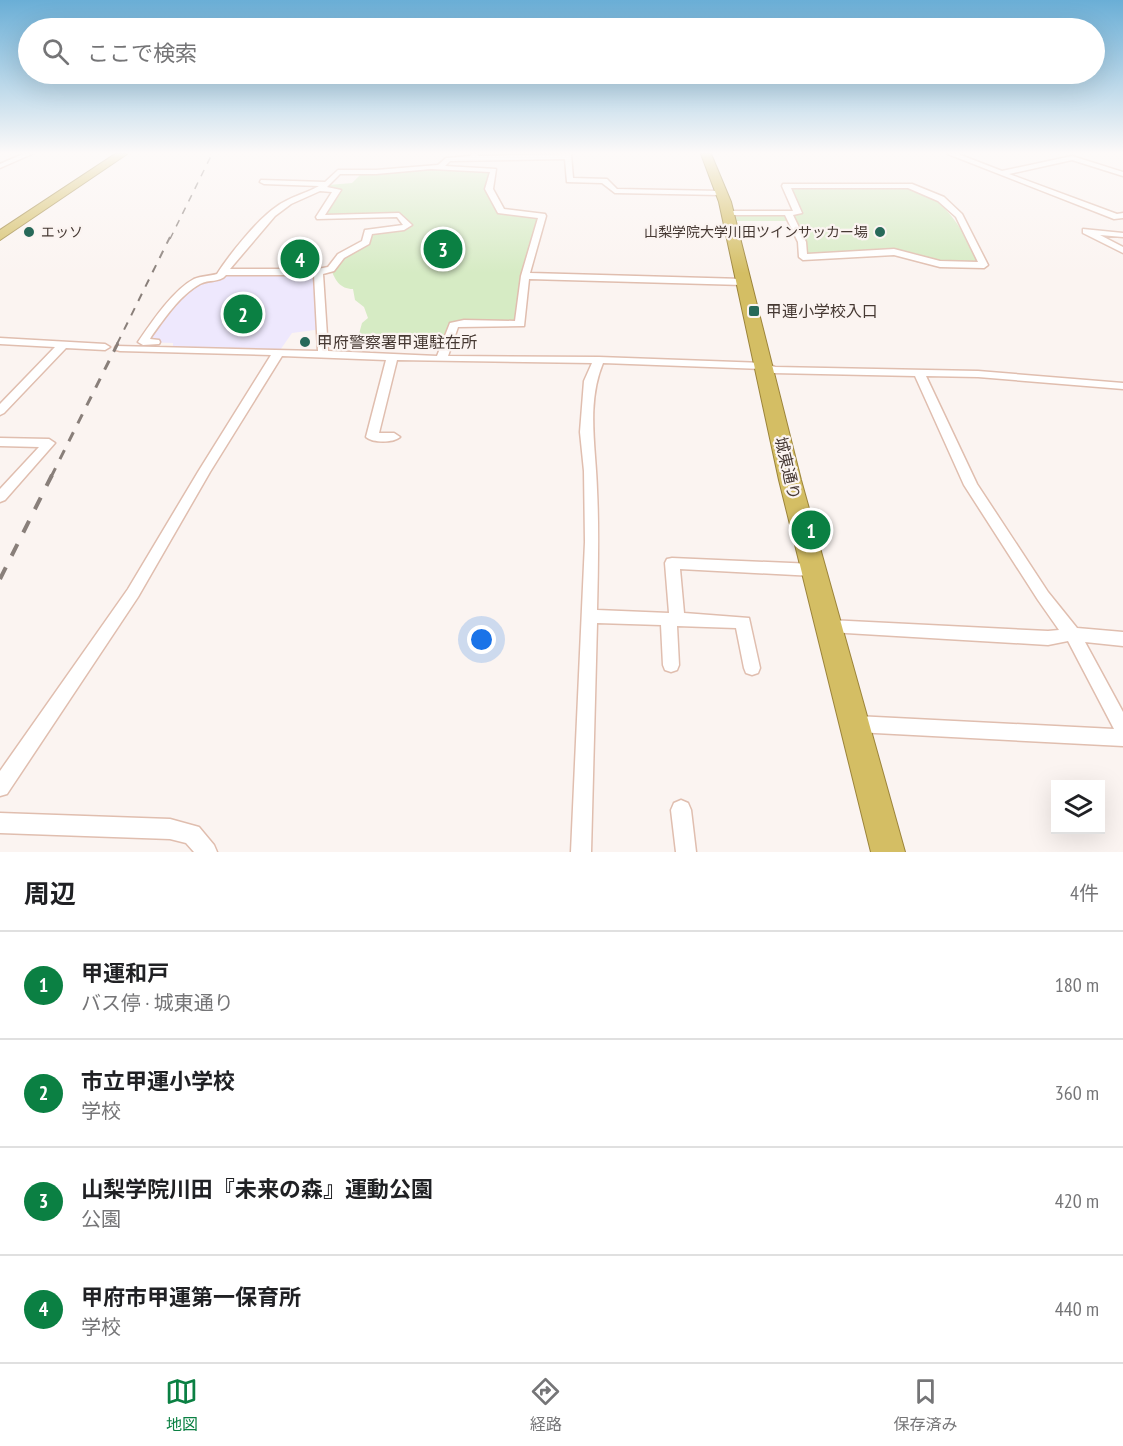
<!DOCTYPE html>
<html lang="ja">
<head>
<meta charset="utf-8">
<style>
  :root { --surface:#fff; --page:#f2f2f2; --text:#202124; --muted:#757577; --line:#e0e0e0; --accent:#0b8043 }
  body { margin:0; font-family:"PT Sans Narrow","Noto Sans JP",sans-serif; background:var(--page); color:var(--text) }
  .controls { position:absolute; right:18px; bottom:18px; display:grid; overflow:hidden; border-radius:0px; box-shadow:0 6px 24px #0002 }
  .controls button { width:54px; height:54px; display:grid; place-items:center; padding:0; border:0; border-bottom:2px solid var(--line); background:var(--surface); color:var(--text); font:30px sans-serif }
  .you { position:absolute; left:482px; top:640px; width:21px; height:21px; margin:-15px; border:4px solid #fff; border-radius:50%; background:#1a73e8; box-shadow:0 0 0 9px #1a73e833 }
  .badge { display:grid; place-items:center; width:39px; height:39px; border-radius:50%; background:var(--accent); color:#fff; font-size:20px; font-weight:700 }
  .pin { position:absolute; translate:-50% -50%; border:3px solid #fff; box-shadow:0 2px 6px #0006 }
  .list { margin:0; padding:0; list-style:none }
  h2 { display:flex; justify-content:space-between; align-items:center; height:78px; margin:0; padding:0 24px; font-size:26px }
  h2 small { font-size:20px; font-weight:400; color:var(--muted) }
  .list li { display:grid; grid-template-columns:39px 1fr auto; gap:18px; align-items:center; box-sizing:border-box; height:108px; padding:0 24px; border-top:2px solid var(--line) }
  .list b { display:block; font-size:22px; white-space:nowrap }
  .list p { margin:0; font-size:20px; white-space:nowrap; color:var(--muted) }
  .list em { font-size:20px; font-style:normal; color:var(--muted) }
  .icon { flex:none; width:33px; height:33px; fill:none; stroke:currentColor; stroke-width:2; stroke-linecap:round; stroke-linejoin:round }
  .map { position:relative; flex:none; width:1123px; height:852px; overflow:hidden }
  .search { position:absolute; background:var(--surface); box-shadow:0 6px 24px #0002; left:18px; right:18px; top:18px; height:66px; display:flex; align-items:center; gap:15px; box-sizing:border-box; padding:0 21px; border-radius:33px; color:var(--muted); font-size:22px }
  .sheet { height:510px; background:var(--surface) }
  nav { display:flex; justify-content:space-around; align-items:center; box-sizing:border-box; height:84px; border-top:2px solid var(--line); background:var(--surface); font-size:16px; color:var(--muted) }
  nav a { display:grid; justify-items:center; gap:3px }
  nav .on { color:var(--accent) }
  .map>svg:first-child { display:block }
  .education { fill:#eee8fd }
  .green { fill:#d6ebc4 }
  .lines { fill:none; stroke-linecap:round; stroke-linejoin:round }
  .minor-casing { stroke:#e0beaf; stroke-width:3 }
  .trunk-casing { stroke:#9c843a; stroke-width:2 }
  .minor { fill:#fff; fill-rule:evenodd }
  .trunk { fill:#d4be64; fill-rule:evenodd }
  .rail-far3 { stroke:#897f7a; stroke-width:1.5; stroke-dasharray:7 7; stroke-linecap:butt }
  .rail-far2 { stroke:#897f7a; stroke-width:2; stroke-dasharray:8 8; stroke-linecap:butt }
  .rail-far1 { stroke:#897f7a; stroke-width:3; stroke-dasharray:10 10; stroke-linecap:butt }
  .rail { stroke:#897f7a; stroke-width:4; stroke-dasharray:13 13; stroke-linecap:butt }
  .poi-dot { fill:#276959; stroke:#fbf4f1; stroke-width:2 }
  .labels { text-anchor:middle; stroke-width:4.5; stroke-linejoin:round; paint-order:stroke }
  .far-poi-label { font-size:14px; fill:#463933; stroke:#fbf4f1; text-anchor:start }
  .poi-label { font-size:16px; fill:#463933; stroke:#fbf4f1; text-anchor:start }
  .street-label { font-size:16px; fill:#463933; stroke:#fbf4f1 }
</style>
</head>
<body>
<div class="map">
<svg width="1123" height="852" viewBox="0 0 1123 852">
  <rect width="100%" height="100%" fill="#fbf4f1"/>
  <path class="education" d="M223,272H318L322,329L292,333L278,353L173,349V343L143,342L153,327L198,281L213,279Z"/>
  <path class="green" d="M431,167L494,170L490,182L501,211L542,216L525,276L520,324L460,322L443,344L364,340L359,334L362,323L368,318L364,307L355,300L353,289C340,289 335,280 331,269L366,242L368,232L408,225L399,215L320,217L336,190L321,189L328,185L352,183L363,172Z
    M789,187C823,187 906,179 932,197C954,213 968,241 981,264L947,263L914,253L807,255L794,221H734L732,213L800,214Z"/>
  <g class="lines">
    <g class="minor-casing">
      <path id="minor" d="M23,154H32L0,168V164Z
        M472,154H478V156L571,154L573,178L607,179L617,189L721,191L725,193L721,195L615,193L602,183L567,182L565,159L450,161L445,166L496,169L493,189L504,209L545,214L546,216L530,273L743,279L748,282L743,285L529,279L524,326L458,327L448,356L599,357L765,363L775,367L978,371L1123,383V389L978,377L926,376L977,484L1048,592L1077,628L1123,632V646L1085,642L1123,712V746L856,732L850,730L847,724L850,718L856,716L1114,729L1068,641L1048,645L829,632L823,631L821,626L823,621L829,620L1048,631L1059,630L1038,600L964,485L915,376L773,373L763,369L603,363C586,404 596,448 597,490C599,530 598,570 597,610L669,613L665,563L667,559L672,558L814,564L819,566L821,570L819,574L814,576L680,569L684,613L749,618L760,668L758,673L752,675L746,673L744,668L736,628L677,626L679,665L677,670L671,672L665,670L663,665L661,625L597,623L591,852H571L585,542L584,471L580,432L584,381L592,363L397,360L379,433H394L400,437C393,443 373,443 366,437L386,360L282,356L210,472L138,597L7,794L0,796V771L128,589L198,472L271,355L120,351L116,350L115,348L116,346L318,351L314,275H226C220,283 209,279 200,284C180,295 164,319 151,337L150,339L159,340L160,342L159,344L143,345L138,342C151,323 173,290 194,279C201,276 210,276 217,274C229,255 258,219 276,207C289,197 305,194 319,186L264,184L260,182L261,180L325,182L338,170H376L438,165L446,158L471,156ZM431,169L490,172L485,189L498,213L538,218L521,276L515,321L464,320L450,323L437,356L328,351L323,274L334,271L344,258L369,244L372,234L404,230L412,225L399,213L325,215L341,190L327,187L340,174H376ZM320,191L332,192L316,217L317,219L397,217L403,225L365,230L362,241L338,254L328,267L318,269H230L275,216L291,204Z
        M948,154H958L1002,171L1072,156L1123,172V176L1072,160L1009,174L1117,214L1123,213V218L1114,219Z
        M783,184H912L944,197L962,214L988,265L984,268L940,267L894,255L803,260L799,257L798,242L785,215H728L724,213L728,211H793L782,186ZM791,188H908L938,201L956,217L978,262L940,261L894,249L807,254L806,242L793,215L802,213Z
        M1083,229L1123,233V237L1100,235L1123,247V253L1083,233Z
        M0,338L105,344L110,347L105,350L66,348L4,413L0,415V404L55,347L0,344Z
        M0,438L49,439L55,443L5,500L0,502V489L39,447L0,446Z
        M681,800L688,803L691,810L696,852H676L671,810L674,803Z
        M0,813L170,819L199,827L214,845L217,852H194L186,843L170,839L0,833Z"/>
    </g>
    <g class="trunk-casing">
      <path id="trunk" d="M115,154H127L0,240V230Z
        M701,154H711L731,202L801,480L905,852H871L779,480L719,202Z"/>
    </g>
    <use href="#minor" class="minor"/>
    <use href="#trunk" class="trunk"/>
    <path class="rail-far3" d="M170,239L212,154"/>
    <path class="rail-far2" d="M117,344L170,237"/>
    <path class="rail-far1" d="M51,477L118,343"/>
    <path class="rail" d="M0,579L52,475"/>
  </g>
  <linearGradient id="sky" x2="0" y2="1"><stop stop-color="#6aaed6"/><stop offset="0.56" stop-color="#fdfaf9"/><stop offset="1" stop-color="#fdfaf9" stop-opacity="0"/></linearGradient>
  <rect width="1123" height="273" fill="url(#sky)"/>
  <g class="poi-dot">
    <circle cx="29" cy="232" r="6"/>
    <circle cx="880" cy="232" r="6"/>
    <rect x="748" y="305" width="12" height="12" rx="3"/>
    <circle cx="305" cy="342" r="6"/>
  </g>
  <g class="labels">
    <g class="far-poi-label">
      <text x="41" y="237">エッソ</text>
      <text x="868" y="237" text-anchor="end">山梨学院大学川田ツインサッカー場</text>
    </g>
    <g class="poi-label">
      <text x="766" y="317">甲運小学校入口</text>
      <text x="317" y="348">甲府警察署甲運駐在所</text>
    </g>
    <g class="street-label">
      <text transform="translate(788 468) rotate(77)" y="6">城東通り</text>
    </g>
  </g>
</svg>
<div class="controls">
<button><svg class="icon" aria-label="layers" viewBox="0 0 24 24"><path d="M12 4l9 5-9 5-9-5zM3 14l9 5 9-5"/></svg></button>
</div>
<div class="you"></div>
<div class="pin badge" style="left:811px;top:530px">1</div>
<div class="pin badge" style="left:243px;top:314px">2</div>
<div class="pin badge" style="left:443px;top:249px">3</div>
<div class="pin badge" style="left:300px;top:259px">4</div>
<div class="search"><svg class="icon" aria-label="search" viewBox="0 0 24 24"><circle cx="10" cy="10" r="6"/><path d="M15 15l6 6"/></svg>ここで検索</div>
</div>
<section class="sheet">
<h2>周辺<small>4件</small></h2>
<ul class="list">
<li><span class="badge">1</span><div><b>甲運和戸</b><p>バス停 · 城東通り</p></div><em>180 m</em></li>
<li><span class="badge">2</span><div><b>市立甲運小学校</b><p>学校</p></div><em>360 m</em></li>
<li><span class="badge">3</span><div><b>山梨学院川田『未来の森』運動公園</b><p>公園</p></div><em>420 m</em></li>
<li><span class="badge">4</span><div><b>甲府市甲運第一保育所</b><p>学校</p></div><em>440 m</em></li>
</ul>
</section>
<nav>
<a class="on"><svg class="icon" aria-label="map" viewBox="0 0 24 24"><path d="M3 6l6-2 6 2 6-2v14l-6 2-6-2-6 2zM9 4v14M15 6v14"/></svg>地図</a>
<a><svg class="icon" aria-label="directions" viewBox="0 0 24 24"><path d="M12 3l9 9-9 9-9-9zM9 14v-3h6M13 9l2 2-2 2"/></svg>経路</a>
<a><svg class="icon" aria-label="saved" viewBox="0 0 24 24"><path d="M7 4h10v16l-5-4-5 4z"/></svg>保存済み</a>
</nav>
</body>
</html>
